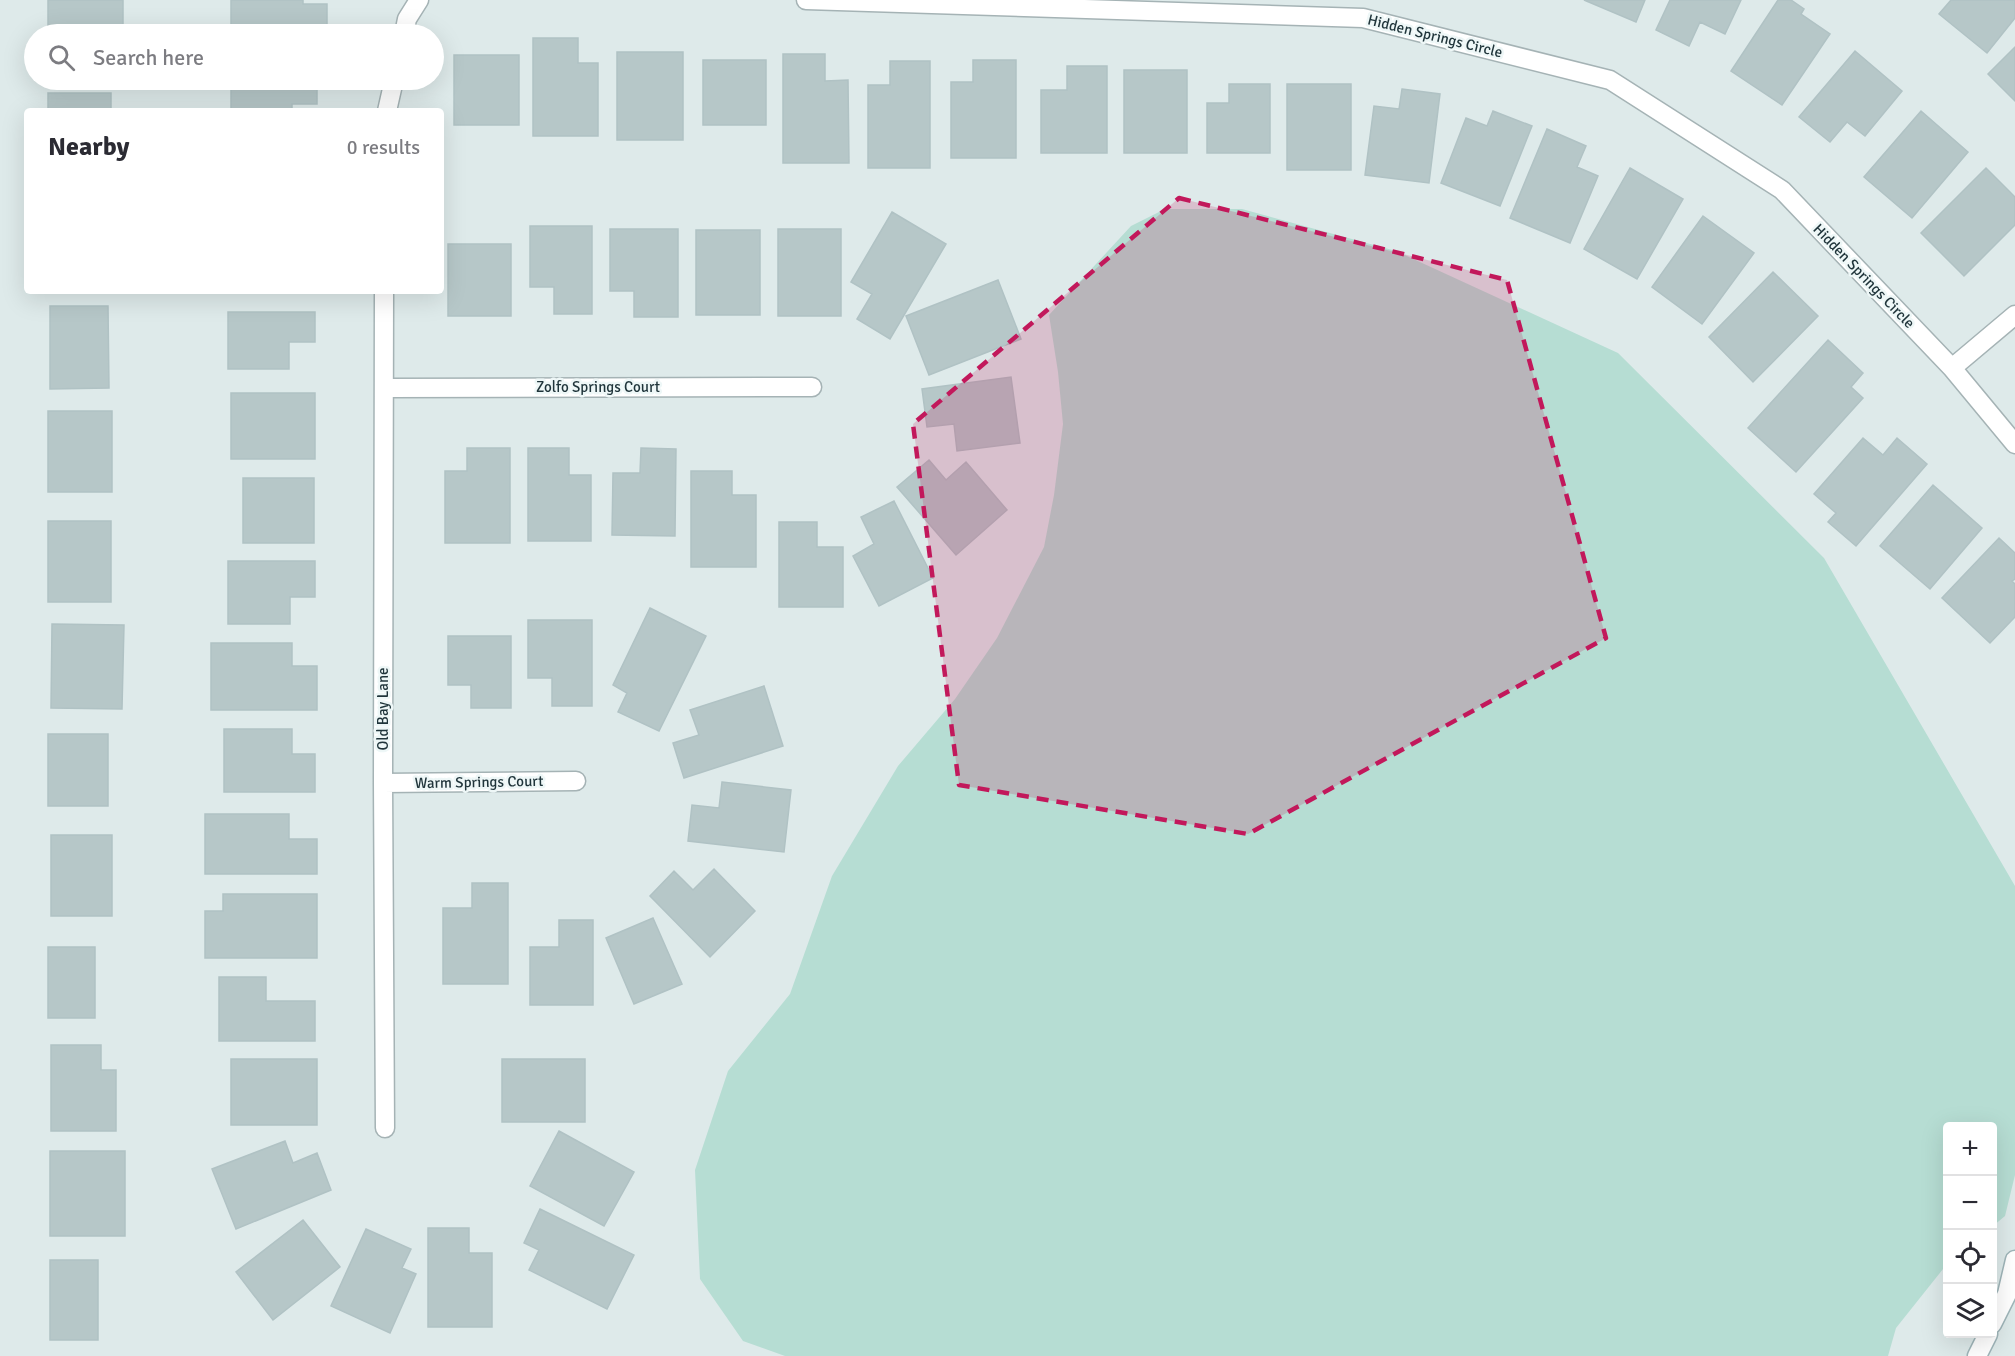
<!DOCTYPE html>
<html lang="en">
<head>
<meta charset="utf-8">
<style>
  :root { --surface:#fff; --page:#f7f7f7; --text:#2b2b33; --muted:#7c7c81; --line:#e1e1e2 }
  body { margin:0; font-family:Signika,sans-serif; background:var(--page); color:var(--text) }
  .controls { position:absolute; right:18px; bottom:18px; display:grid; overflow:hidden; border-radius:6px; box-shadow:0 6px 24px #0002 }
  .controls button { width:54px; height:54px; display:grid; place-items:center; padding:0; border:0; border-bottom:2px solid var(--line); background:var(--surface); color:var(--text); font:30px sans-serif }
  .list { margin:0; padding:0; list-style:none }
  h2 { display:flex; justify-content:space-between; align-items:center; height:78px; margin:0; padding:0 24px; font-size:26px }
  h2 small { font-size:20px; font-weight:400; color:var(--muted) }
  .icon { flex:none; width:33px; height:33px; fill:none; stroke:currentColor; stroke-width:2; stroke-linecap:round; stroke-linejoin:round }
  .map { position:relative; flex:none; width:2015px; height:1356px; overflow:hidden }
  .search { position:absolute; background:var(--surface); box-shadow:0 6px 24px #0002; left:24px; top:24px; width:420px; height:66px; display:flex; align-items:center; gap:15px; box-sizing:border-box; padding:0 21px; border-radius:33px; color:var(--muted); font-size:22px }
  .panel { position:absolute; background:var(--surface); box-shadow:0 6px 24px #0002; left:24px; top:108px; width:420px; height:186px; border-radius:6px }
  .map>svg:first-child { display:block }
  .green { fill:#b6ddd3 }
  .building { fill:#b6c7c8; stroke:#b0c2c4; stroke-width:1.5 }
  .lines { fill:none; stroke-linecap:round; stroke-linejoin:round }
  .street-casing { stroke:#a5b3b5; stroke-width:21 }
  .secondary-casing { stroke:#9fb5b9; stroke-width:21 }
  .street { stroke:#fff; stroke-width:18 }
  .secondary { stroke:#fff; stroke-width:18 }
  .marked { fill:#c2185b; fill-opacity:0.2; stroke:#c2185b; stroke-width:4.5; stroke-dasharray:12 8; stroke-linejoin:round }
  .labels { text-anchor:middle; stroke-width:5; stroke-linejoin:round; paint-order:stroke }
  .street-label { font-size:15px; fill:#1f343a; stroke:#eef7f7 }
</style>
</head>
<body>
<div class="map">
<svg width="2015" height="1356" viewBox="0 0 2015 1356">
  <rect width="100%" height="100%" fill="#deeaea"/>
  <path class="green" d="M1165,209H1242L1396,251L1618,353L1824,558L2015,886V1175L2005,1216L1993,1226L1992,1126H1948L1947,1264L1896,1328L1888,1356H785L743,1341L700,1279L695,1170L728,1071L790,994L832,876L898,766L955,699L997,638L1044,547L1054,495L1063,424L1058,372L1049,315L1131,226Z"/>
  <path class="building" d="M48,0H123V34H48Z
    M231,0H303V4H327V34H231Z
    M1584,0H1645L1636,22Z
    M1670,0H1741L1725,34L1700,22L1689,46L1656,30Z
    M1778,0H1791L1804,9L1801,14L1830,34L1782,105L1731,71Z
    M1951,0H2015V18L1987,53L1939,14Z
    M533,38H578V63H598V136H533Z
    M2015,47V101L1988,74Z
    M1855,51L1902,91L1865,136L1847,122L1830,142L1799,117Z
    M617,52H683V140H617Z
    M783,54H825V81L848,80L849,163H783Z
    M454,55H519V125H454Z
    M703,60H766V125H703Z
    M973,60H1016V158H951V82H973Z
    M890,61H930V168H868V85H890Z
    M1067,66H1107V153H1041V90H1067Z
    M1124,70H1187V153H1124Z
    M231,80H317V104H292V111H231Z
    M1229,84H1270V153H1207V103H1229Z
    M1287,84H1351V170H1287Z
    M1402,89L1440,94L1429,183L1365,175L1374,106L1399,109Z
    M48,93H111V111H48Z
    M1493,111L1532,126L1500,206L1441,183L1466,118L1487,126Z
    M1921,111L1968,152L1912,218L1864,177Z
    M1547,129L1586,146L1577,167L1598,176L1570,243L1510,218Z
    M1630,168L1683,199L1637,279L1584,249Z
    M1986,168L2015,197V225L1964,276L1921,233Z
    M892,212L946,244L890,339L857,319L872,294L851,282Z
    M1703,216L1754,253L1702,324L1652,287Z
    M530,226H592V314H554V287H530Z
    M610,229H678V317H634V291H610Z
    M778,229H841V316H778Z
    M696,230H760V315H696Z
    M448,244H511V316H448Z
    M1773,272L1818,316L1753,382L1709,337Z
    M998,280L1021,339L929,375L906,316Z
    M50,306H108L109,388L50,389Z
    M228,312H315V342H289V369H228Z
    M1828,340L1863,373L1851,387L1863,398L1796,472L1748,428Z
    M1011,377L1020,443L957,451L954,424L927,427L922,389Z
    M231,393H315V459H231Z
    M48,411H112V492H48Z
    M1863,438L1883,455L1897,438L1927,464L1856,546L1828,522L1836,513L1814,494Z
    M467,448H510V543H445V471H467Z
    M528,448H569V475H591V541H528Z
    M641,448L676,449L675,536L612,535L613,473H640Z
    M929,460L946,480L966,462L1007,510L956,555L897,487Z
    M691,471H732V495H756V567H691Z
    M243,478H314V543H243Z
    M1933,485L1982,528L1930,589L1880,546Z
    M894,501L933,578L879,606L853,556L874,544L861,517Z
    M48,521H111V602H48Z
    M779,522H817V547H843V607H779Z
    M1999,538L2015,553V579L2012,581L2015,584V617L1990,643L1942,598Z
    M228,561H315V597H290V624H228Z
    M650,608L706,636L659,731L618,712L627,693L613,685Z
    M528,620H592V706H552V678H528Z
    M52,624L124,625L122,709L51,708Z
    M448,636H511V708H471V685H448Z
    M211,643H292V666H317V710H211Z
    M764,686L783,746L684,778L673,743L699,735L690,710Z
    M224,729H292V754H315V792H224Z
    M48,734H108V806H48Z
    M722,782L791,790L784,852L688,841L692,805L719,808Z
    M205,814H289V839H317V874H205Z
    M51,835H112V916H51Z
    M714,869L755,911L710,957L650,896L674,871L693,890Z
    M472,883H508V984H443V908H472Z
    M223,894H317V958H205V911H223Z
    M653,918L682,984L634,1004L606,938Z
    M559,920H593V1005H530V947H559Z
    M48,947H95V1018H48Z
    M219,977H266V1001H315V1041H219Z
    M51,1045H101V1070H116V1131H51Z
    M231,1059H317V1125H231Z
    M502,1059H585V1122H502Z
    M559,1131L634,1172L604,1226L530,1186Z
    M285,1141L293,1163L317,1153L331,1190L236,1229L212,1169Z
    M50,1151H125V1236H50Z
    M540,1209L634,1255L607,1309L529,1270L539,1250L524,1243Z
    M303,1220L340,1267L273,1320L236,1272Z
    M428,1228H469V1253H492V1327H428Z
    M366,1229L411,1249L402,1268L416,1274L390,1333L331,1306Z
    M50,1260H98V1340H50Z"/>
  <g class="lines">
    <g class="street-casing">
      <path id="street" d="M806,0L1363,18L1610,80L1782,190L1952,368L2015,444
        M404,34L407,19L419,0
        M387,111L394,80
        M384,291L383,783L385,1128
        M1952,368L2015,315
        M385,388L812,387
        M383,783L576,781"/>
    </g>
    <g class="secondary-casing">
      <path id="secondary" d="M1992,1324L2007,1294L2015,1260
        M1977,1356L1988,1334"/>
    </g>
    <use href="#street" class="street"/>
    <use href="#secondary" class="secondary"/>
  </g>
  <path class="marked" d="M1179,198L1507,280L1606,638L1248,834L959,785L913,424Z"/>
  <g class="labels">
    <g class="street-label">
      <text transform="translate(1435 36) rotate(14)" y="5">Hidden Springs Circle</text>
      <text transform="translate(1864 276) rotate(46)" y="5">Hidden Springs Circle</text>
      <text x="598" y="392">Zolfo Springs Court</text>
      <text transform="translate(383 709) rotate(-90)" y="5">Old Bay Lane</text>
      <text transform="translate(479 782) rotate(-1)" y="5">Warm Springs Court</text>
    </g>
  </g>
</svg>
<div class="controls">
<button>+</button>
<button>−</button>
<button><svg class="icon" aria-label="locate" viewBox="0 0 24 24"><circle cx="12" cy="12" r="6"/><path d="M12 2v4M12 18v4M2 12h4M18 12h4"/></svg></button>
<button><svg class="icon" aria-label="layers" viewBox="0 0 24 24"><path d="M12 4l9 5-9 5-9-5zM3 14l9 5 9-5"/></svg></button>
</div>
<div class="search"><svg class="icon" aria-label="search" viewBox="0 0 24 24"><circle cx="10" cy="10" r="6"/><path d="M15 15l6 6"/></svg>Search here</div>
<section class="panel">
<h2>Nearby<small>0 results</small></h2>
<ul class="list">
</ul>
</section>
</div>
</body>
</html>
